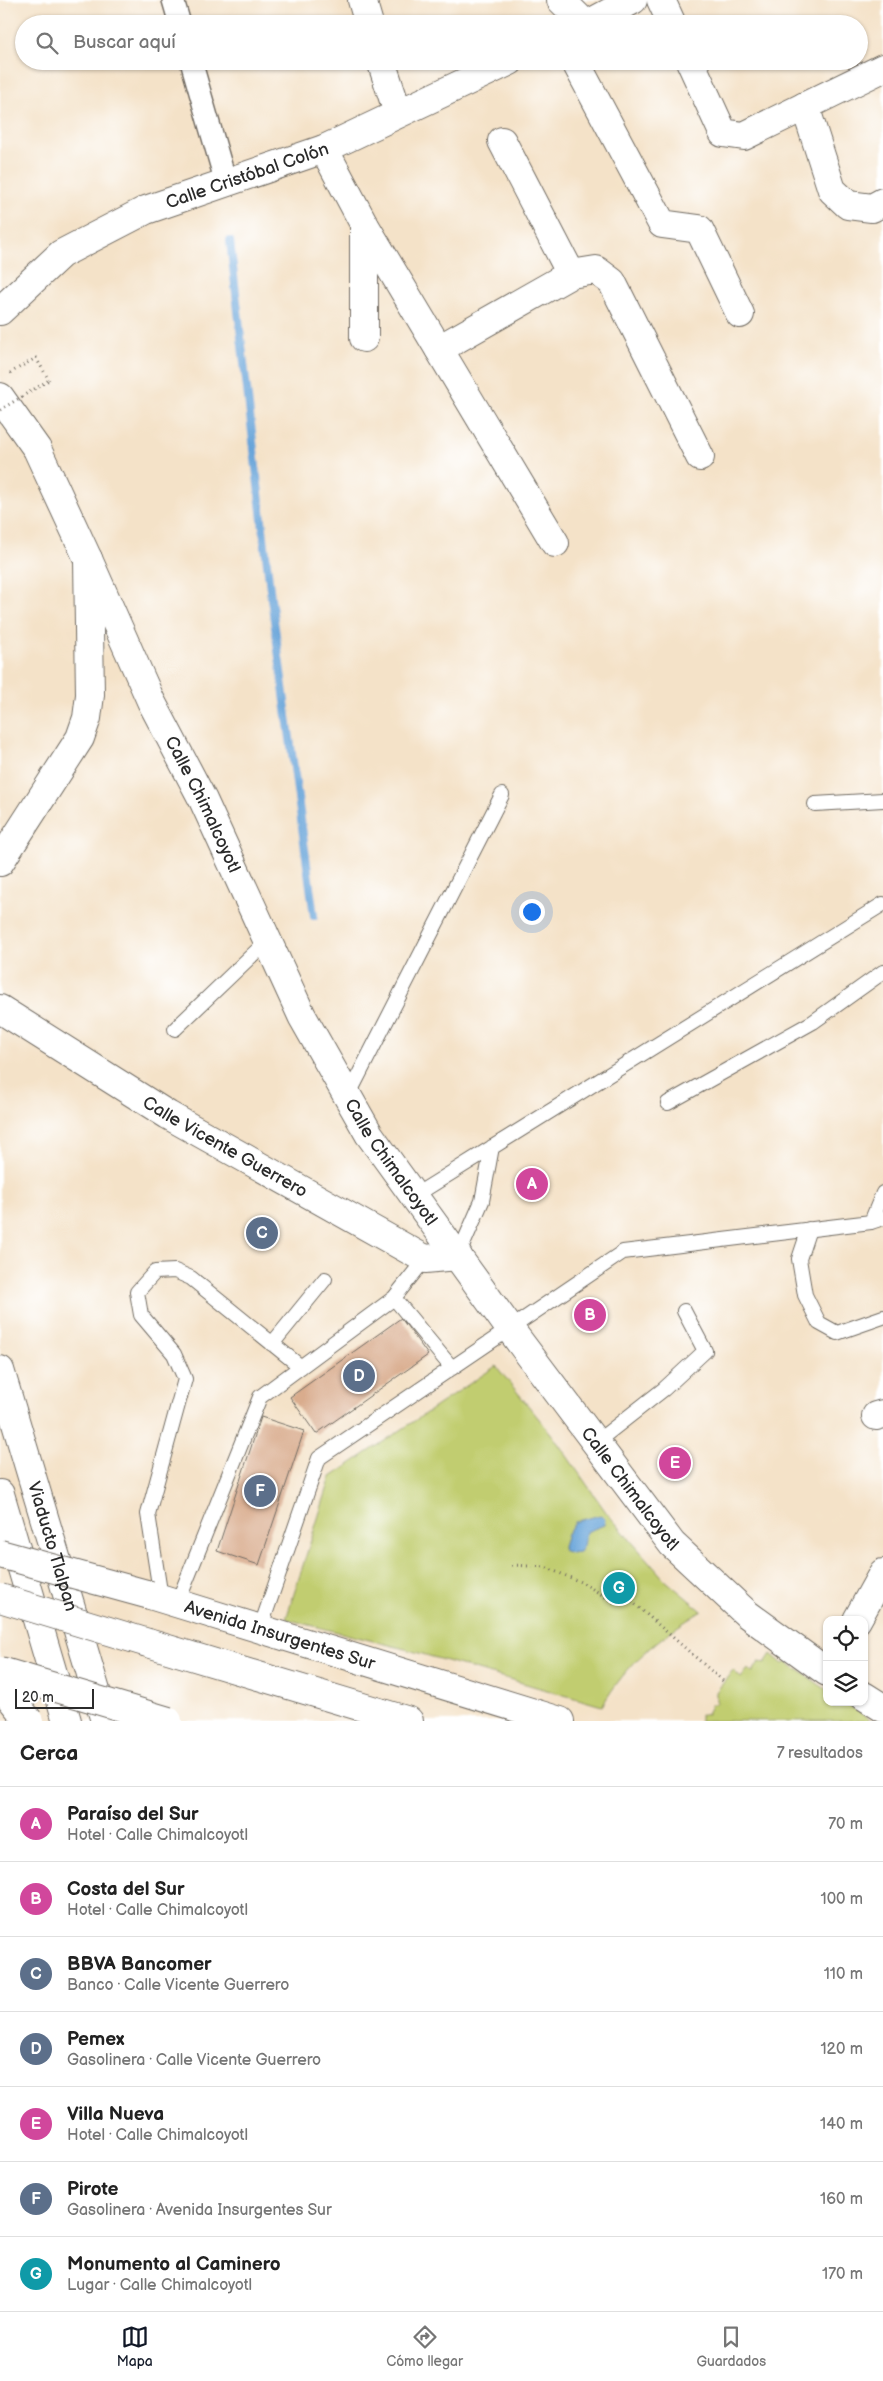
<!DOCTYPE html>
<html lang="es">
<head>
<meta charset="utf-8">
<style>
  :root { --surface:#fff; --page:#f2f2f2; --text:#222; --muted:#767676; --line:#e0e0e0; --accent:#111827 }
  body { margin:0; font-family:"Balsamiq Sans",sans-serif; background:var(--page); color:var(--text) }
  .controls { position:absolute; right:15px; bottom:15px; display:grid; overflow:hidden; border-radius:10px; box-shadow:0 1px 4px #0004 }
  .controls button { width:45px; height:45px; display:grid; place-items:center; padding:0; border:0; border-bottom:1px solid var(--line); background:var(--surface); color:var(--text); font:25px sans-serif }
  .scale { position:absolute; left:15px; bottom:12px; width:79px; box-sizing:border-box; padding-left:5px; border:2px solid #2b2b2b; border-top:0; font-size:14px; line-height:18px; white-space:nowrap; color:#2b2b2b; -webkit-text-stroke:4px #fff; paint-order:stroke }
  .you { position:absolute; left:531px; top:911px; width:18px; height:18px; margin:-12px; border:4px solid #fff; border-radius:50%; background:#1a73e8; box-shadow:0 0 0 8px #1a73e833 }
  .badge { display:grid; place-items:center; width:32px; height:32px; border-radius:50%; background:var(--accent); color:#fff; font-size:16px; font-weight:700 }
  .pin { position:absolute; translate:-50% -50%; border:2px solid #fff; box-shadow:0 1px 5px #0006 }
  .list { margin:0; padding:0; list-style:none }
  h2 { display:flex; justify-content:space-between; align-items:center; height:65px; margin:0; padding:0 20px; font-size:21px }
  h2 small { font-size:16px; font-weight:400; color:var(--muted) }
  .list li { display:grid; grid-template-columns:32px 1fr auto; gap:15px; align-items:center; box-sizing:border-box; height:75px; padding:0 20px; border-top:1px solid var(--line) }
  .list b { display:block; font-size:19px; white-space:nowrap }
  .list p { margin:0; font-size:16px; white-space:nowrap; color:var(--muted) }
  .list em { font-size:16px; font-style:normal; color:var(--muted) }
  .icon { flex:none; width:28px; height:28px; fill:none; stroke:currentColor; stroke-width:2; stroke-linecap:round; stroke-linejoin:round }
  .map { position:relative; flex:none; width:883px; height:1721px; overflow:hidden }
  .search { position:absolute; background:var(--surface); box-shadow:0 1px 4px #0004; left:15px; right:15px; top:15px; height:55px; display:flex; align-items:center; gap:12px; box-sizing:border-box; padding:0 18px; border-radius:28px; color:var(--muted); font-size:19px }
  .sheet { height:590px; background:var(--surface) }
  nav { display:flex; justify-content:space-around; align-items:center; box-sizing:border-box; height:70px; border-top:1px solid var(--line); background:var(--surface); font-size:14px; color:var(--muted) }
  nav a { display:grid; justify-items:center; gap:2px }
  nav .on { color:var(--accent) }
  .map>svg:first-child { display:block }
  .grass { fill:#c1cd6f; stroke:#767c4d }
  .water { fill:#68a4d9; stroke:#4a6882 }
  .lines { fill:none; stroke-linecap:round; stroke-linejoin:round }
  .stream { stroke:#68a4d9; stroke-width:8 }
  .building { fill:#d9ac8d }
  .service-casing { stroke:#716b62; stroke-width:16 }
  .pedestrian-casing { stroke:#716b62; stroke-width:24 }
  .minor-casing { stroke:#716b62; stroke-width:30 }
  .tertiary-casing { stroke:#716b62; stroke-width:30 }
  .secondary-casing { stroke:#716b62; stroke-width:30 }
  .primary-casing { stroke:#716b62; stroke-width:30 }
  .motorway-casing { stroke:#716b62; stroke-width:30 }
  .path { stroke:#716b62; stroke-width:3; stroke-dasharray:1 4; stroke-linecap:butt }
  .service { stroke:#fff; stroke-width:14 }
  .pedestrian { stroke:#fff; stroke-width:21 }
  .minor { stroke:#fff; stroke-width:28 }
  .tertiary { stroke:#fff; stroke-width:28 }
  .secondary { stroke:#fff; stroke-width:28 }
  .primary { stroke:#fff; stroke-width:28 }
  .motorway { stroke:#fff; stroke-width:28 }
  .secondary-bridge-casing { stroke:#716b62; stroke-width:30; stroke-linecap:butt }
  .motorway-bridge-casing { stroke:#716b62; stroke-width:30; stroke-linecap:butt }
  .path-bridge { stroke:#716b62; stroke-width:3; stroke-dasharray:1 4; stroke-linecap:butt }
  .secondary-bridge { stroke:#fff; stroke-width:28 }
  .motorway-bridge { stroke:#fff; stroke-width:28 }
  .labels { text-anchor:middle; stroke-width:4; stroke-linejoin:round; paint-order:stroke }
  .street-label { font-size:18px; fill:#2b2b2b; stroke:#fff }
</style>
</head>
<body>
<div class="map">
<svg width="883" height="1721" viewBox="0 0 883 1721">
  <rect width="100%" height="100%" fill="#fff"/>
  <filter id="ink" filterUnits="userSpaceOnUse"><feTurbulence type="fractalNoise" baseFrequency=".02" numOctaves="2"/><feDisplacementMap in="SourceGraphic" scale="10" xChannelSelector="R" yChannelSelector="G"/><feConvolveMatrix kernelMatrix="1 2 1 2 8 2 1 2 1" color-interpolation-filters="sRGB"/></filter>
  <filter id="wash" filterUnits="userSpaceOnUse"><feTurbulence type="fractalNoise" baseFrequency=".0096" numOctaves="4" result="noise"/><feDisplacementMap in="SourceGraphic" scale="20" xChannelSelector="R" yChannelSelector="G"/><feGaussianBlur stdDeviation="1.12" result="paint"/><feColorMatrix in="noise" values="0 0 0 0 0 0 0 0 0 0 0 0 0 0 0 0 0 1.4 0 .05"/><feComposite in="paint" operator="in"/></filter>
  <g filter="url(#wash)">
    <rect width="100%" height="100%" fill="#f4e2c8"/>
    <path class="grass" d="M496,1366L553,1436L606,1512L665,1580L702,1611C659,1637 628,1662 602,1706L405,1649L286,1619L331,1477Z
      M771,1654L783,1664L787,1662L827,1690V1702H844L872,1721H700V1714L707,1715L711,1705L716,1703V1692L733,1670L741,1678L748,1669L753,1672L759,1662L765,1663Z"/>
    <path class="water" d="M600,1515L605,1519L604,1525L586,1532L583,1546L579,1552L571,1553L562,1550L567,1534L575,1522Z"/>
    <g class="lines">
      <path class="stream" d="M230,241L271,598L314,916"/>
    </g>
    <g id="blocks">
      <path class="building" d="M401,1318L428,1355L316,1434L290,1397Z
        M261,1417L304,1431L259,1565L217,1551Z"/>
    </g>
  </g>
  <g filter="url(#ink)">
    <use href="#blocks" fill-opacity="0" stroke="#716b62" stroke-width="1"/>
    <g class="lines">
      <g class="service-casing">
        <path id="service" d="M815,804L883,800
          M175,1029L267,941
          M348,1096L502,795
          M668,1103L813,1022L883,972
          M414,1196L883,904
          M871,1222L883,1193
          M809,1229L799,1259L805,1295L819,1323L837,1333L883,1317
          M458,1256L482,1201L492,1147
          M425,1259L394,1298L452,1368
          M272,1344L325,1279
          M595,1443L664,1389L705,1351L684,1311
          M161,1598L148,1514L185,1379L174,1354L141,1315L137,1292L155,1272L175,1271L191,1278L301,1367
          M177,1604L260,1397L394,1298
          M260,1629L319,1458L623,1252L871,1222L883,1218"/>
      </g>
      <g class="pedestrian-casing">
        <path id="pedestrian" d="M173,0L180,24
          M191,61L226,183"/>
      </g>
      <g class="minor-casing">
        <g id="minor">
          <path d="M362,0L369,24"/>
          <path d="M561,0L585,24"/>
          <path d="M661,0L672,24"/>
          <path d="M381,61L398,113"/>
          <path d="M575,61L662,224L699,229L740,314"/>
          <path d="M690,61L723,133L744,136L883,68"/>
          <path d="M805,106L832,190L848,205L872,208L883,202"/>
          <path d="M502,141L571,274"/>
          <path d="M324,149L364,224L555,543"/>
          <path d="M364,338V224"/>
          <path d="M439,349L571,274L596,270L612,282L700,457"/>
          <path id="s1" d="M0,1009L168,1115L425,1259L458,1256"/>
          <path d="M876,1416L883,1414"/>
          <path d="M857,1620L883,1573"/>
        </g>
      </g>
      <g class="tertiary-casing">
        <g id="tertiary">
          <path d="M588,24L633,0"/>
          <path id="s2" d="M0,311L61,254L146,210L324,149L510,61"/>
        </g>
      </g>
      <g class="secondary-casing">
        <g id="secondary">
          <path id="s3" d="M88,559L151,701L203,800L302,1016L369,1134L510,1329L672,1544L747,1614L827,1672"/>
          <path id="s4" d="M150,1595L560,1721"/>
          <path d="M148,1643L409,1721"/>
          <path d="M864,1696L883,1708"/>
        </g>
      </g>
      <g class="primary-casing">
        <path id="primary" d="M0,397L37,449L88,559"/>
      </g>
      <g class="motorway-casing">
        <g id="motorway">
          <path d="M0,862L80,738L87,718L90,695L88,559"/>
          <path id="s5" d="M0,1370L105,1721"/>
          <path d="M0,1494L67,1721"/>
        </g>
      </g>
      <path class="path" d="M10,373L36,358L49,380
        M512,1565L545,1567L583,1583L615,1603L629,1599L724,1682"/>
      <use href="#service" class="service"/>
      <use href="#pedestrian" class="pedestrian"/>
      <use href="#minor" class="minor"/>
      <use href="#tertiary" class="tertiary"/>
      <use href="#secondary" class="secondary"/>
      <use href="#primary" class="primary"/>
      <use href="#motorway" class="motorway"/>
      <g class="secondary-bridge-casing">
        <path id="secondary-bridge" d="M0,1554L150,1595
          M0,1598L148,1643
          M0,1671L168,1721"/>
      </g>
      <g class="motorway-bridge-casing">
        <path id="motorway-bridge" d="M0,1685L29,1721"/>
      </g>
      <path class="path-bridge" d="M0,410L49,380"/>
      <use href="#secondary-bridge" class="secondary-bridge"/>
      <use href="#motorway-bridge" class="motorway-bridge"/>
    </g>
  </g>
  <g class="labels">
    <g class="street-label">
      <text dy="6" stroke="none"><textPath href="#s2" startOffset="286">Calle Cristóbal Colón</textPath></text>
      <text dy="6" stroke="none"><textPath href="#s3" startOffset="271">Calle Chimalcoyotl</textPath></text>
      <text dy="6" stroke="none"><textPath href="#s1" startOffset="264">Calle Vicente Guerrero</textPath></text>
      <text dy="6" stroke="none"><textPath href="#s3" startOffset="676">Calle Chimalcoyotl</textPath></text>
      <text dy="6" stroke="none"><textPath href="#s3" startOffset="1081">Calle Chimalcoyotl</textPath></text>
      <text dy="6" stroke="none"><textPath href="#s5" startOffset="184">Viaducto Tlalpan</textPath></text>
      <text dy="6" stroke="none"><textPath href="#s4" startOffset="136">Avenida Insurgentes Sur</textPath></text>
    </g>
  </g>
</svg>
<div class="controls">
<button><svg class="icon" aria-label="locate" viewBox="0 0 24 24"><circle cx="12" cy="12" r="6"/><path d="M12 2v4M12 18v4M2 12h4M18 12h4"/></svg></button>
<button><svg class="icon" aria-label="layers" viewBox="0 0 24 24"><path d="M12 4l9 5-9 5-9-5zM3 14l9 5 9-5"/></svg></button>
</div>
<div class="scale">20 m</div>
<div class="you"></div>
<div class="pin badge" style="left:532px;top:1184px;background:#d1479c">A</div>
<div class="pin badge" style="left:590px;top:1315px;background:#d1479c">B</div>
<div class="pin badge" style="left:262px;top:1233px;background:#5c6f8a">C</div>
<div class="pin badge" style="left:359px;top:1376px;background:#5c6f8a">D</div>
<div class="pin badge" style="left:675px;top:1463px;background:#d1479c">E</div>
<div class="pin badge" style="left:260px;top:1491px;background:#5c6f8a">F</div>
<div class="pin badge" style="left:619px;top:1588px;background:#0f9aa8">G</div>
<div class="search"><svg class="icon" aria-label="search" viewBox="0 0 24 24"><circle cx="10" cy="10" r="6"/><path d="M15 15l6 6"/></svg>Buscar aquí</div>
</div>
<section class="sheet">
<h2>Cerca<small>7 resultados</small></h2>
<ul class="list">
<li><span class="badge" style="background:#d1479c">A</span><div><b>Paraíso del Sur</b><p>Hotel · Calle Chimalcoyotl</p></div><em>70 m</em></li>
<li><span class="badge" style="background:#d1479c">B</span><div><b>Costa del Sur</b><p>Hotel · Calle Chimalcoyotl</p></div><em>100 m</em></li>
<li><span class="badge" style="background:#5c6f8a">C</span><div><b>BBVA Bancomer</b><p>Banco · Calle Vicente Guerrero</p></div><em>110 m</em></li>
<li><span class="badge" style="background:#5c6f8a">D</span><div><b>Pemex</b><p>Gasolinera · Calle Vicente Guerrero</p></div><em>120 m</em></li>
<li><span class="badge" style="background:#d1479c">E</span><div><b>Villa Nueva</b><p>Hotel · Calle Chimalcoyotl</p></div><em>140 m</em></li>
<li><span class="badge" style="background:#5c6f8a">F</span><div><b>Pirote</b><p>Gasolinera · Avenida Insurgentes Sur</p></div><em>160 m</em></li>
<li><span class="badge" style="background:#0f9aa8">G</span><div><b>Monumento al Caminero</b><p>Lugar · Calle Chimalcoyotl</p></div><em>170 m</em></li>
</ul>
</section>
<nav>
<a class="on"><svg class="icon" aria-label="map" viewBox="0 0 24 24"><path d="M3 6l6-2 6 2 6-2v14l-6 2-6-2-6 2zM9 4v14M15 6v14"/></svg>Mapa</a>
<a><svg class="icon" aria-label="directions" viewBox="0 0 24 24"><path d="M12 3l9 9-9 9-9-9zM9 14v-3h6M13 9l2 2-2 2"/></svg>Cómo llegar</a>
<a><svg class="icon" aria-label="saved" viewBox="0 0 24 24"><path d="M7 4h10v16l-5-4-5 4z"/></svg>Guardados</a>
</nav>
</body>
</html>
